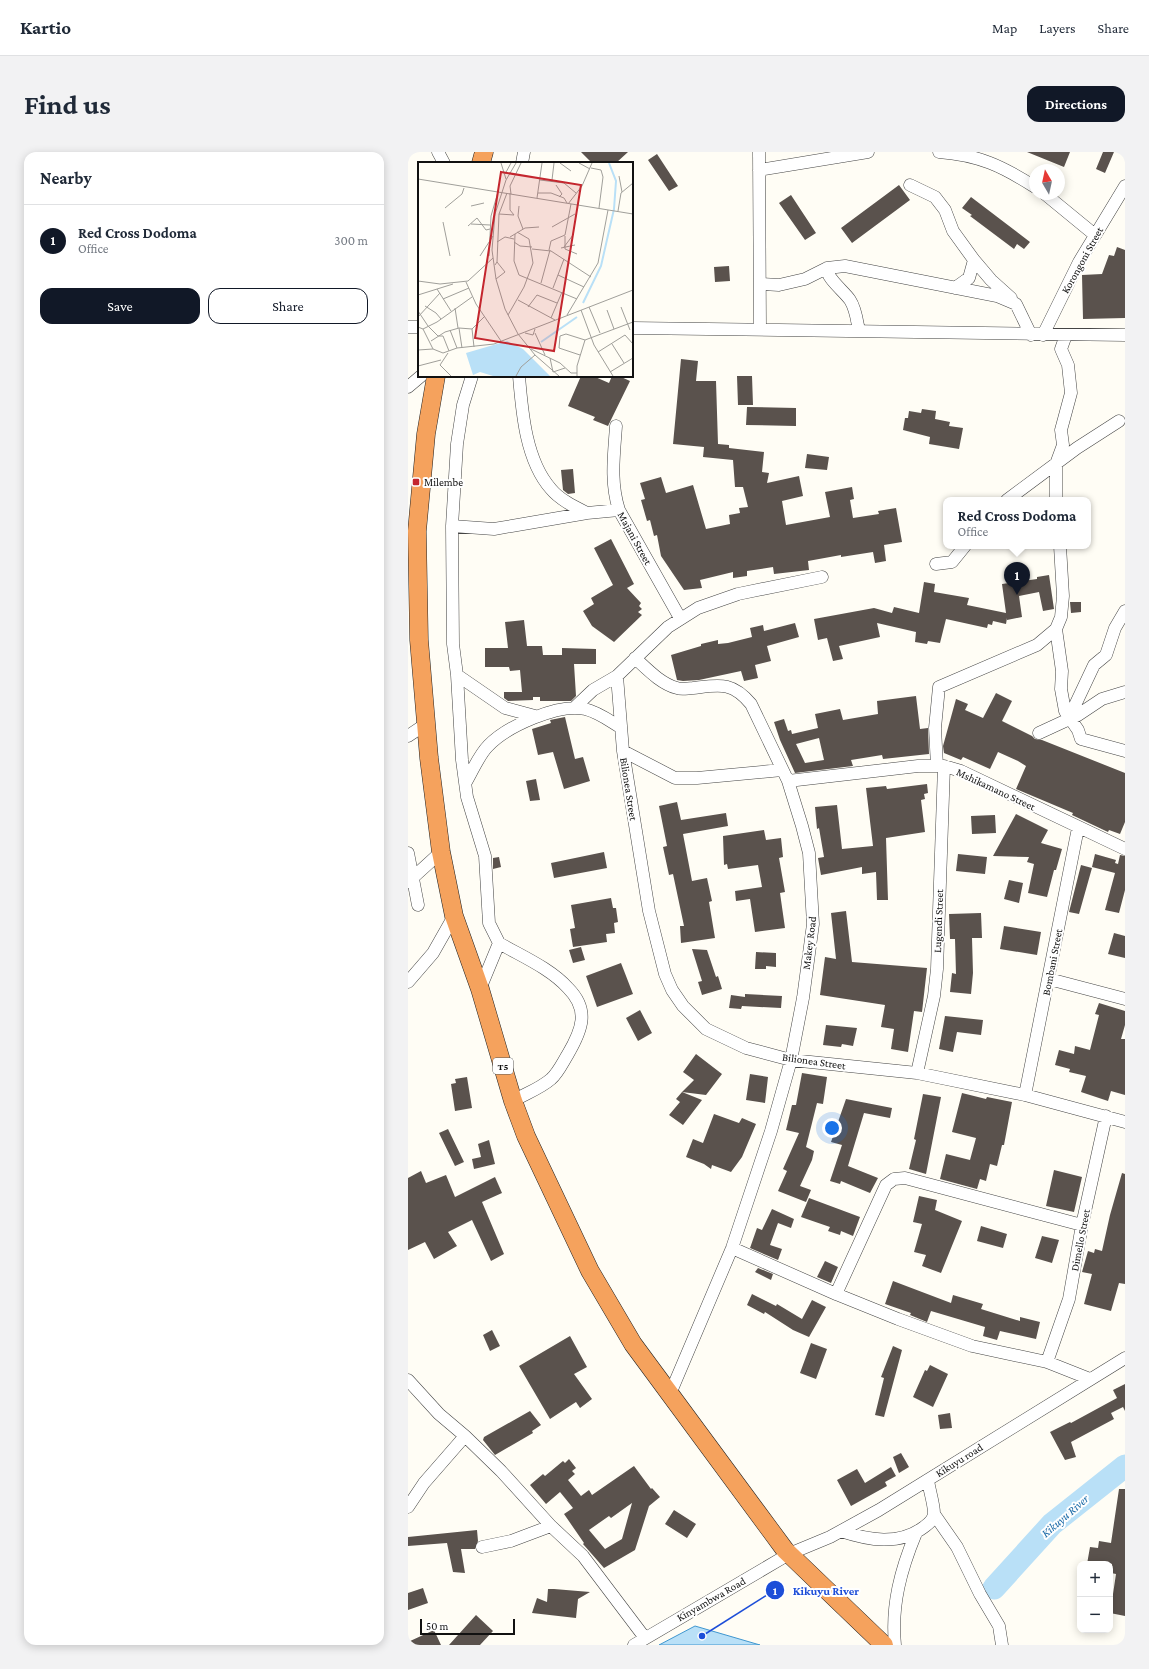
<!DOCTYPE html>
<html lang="en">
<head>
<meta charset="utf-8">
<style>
  :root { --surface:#fff; --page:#f2f2f3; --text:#1f2937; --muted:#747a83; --line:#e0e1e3; --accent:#111827 }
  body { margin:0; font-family:"Crimson Pro",serif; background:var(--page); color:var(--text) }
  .controls { position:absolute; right:12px; bottom:12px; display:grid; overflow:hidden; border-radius:8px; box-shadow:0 2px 10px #0003 }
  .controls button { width:36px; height:36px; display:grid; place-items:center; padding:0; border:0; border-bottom:1px solid var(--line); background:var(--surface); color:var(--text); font:20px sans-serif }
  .compass { position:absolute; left:621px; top:12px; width:36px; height:36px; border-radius:50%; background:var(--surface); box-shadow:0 2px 10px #0003; rotate:351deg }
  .scale { position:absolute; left:12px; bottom:10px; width:95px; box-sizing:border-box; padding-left:4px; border:2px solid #111; border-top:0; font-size:11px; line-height:14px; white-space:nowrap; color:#111; -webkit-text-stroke:3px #fff; paint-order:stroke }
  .you { position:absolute; left:424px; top:976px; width:14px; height:14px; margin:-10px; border:3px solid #fff; border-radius:50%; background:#1a73e8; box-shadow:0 0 0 6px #1a73e833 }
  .badge { display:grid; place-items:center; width:26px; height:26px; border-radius:50%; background:var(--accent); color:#fff; font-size:13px; font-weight:700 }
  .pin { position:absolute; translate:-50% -33px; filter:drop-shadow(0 1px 2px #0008) }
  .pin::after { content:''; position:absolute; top:21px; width:14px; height:12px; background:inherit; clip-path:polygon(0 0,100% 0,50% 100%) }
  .popup { position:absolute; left:535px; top:345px; width:148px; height:52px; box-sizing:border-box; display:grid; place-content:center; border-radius:8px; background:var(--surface); filter:drop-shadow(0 1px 3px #0005); font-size:13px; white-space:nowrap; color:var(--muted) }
  .popup b { font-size:15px; color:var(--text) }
  .popup::after { content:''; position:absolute; left:50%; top:100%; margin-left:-8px; border:8px solid transparent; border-top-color:var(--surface) }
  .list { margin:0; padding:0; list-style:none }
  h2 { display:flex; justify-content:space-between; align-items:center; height:52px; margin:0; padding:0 16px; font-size:17px }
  h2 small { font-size:13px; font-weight:400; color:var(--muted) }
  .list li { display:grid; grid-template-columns:26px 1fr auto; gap:12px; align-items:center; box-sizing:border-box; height:72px; padding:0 16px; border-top:1px solid var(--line) }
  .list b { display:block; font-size:15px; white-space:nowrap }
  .list p { margin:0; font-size:13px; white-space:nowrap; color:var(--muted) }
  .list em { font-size:13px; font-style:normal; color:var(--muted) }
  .actions { display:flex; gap:8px; padding:12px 16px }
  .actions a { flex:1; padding:9px 0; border:1px solid var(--accent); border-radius:12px; text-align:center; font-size:14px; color:var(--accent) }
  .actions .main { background:var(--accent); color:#fff }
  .map { position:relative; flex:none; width:717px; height:1493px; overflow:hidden; border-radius:12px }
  header { display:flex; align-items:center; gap:24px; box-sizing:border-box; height:56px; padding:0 20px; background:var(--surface); border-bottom:1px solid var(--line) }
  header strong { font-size:19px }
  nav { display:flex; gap:22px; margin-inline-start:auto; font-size:14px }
  .intro { display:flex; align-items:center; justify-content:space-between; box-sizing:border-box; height:96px; padding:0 24px }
  h1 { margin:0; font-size:28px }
  .button { padding:10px 18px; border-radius:12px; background:var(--accent); color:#fff; font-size:14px; font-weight:700 }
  main { display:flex; gap:24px; padding:0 24px }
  aside { flex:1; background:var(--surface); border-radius:12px; box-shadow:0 2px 10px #0003 }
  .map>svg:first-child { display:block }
  .water { fill:#b9e0f7; stroke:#3f96cf }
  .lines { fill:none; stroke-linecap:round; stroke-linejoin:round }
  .river { stroke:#b9e0f7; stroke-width:23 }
  .building { fill:#5a524d; fill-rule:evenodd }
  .minor-casing { stroke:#444; stroke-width:13 }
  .highway-casing { stroke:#222; stroke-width:19 }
  .minor { stroke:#fff; stroke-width:12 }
  .highway { stroke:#f5a25d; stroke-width:18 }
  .poi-dot { fill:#c4262e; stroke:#fff; stroke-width:1.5 }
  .labels { text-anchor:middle; stroke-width:4; stroke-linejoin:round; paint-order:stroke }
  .shield { fill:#fff; stroke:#585858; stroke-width:1 }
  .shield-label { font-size:10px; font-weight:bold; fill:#111 }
  .street-label { font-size:11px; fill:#111; stroke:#fff }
  .poi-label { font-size:11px; fill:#111; stroke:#fff; text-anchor:start }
  .water-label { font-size:12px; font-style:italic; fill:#1768a6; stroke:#fff }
  .inset-river { fill:none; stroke:#b9e0f7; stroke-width:2 }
  .inset-road { fill:none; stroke:#a09f9a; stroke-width:1 }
  .view { fill:#c4262e; fill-opacity:0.15; stroke:#c4262e; stroke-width:2 }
  .inset-edge { fill:none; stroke:#111; stroke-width:2 }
  .leader { fill:none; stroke:#1d4ed8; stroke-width:1.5 }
  .callout-dot { fill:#1d4ed8; stroke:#fff; stroke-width:1.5 }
  .mark-label { font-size:12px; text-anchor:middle; font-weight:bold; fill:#fff }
  .callout-label { font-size:12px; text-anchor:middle; font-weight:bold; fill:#1d4ed8; stroke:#fff; stroke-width:4; stroke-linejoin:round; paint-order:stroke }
</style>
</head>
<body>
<header>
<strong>Kartio</strong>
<nav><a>Map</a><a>Layers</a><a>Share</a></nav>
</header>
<div class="intro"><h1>Find us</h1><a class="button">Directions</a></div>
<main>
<aside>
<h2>Nearby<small></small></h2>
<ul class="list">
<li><span class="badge">1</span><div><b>Red Cross Dodoma</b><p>Office</p></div><em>300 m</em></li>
</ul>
<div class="actions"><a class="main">Save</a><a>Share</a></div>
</aside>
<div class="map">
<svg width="717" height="1493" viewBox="0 0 717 1493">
  <rect width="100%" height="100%" fill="#fffdf5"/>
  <path class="water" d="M287,1474L352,1493H251Z"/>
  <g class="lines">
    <path class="river" d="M586,1436L644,1372L717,1314"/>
  </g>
  <path class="building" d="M173,0H220L208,11H184Z
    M619,0H662L656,15Z
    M695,0H706L697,21L688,17Z
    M249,2L270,34L261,39L240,8Z
    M491,33L502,48L444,91L433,76Z
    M383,43L408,81L397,88L371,51Z
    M563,45L622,90L616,97L609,92L606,97L562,64L564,63L554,56Z
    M709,95L717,98V166L675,167L674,123L694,122L701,103L706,104Z
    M321,114L322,129L307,130L306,115Z
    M273,207L290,209L288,229H308L310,292L321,293V296L356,300L354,320L361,321L359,331L391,324L395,344L374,349L378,373L422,365L417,340L444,335L446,347L442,348L445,366L471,362L470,359L488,356L494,390L476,393L478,409L467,411L465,400L433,405V403L400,409L401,418L366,422L365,415L339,419V424L325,426V420L292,428L294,436L276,438L253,404L249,383L246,384L242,368L239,369L233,348L237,347L232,331L253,325L258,341L285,333L298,377L322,372L321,363L332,361L331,356L340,355L335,335H327L325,308L295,305L296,295L265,292Z
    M173,224H185L201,231L204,224H211L222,229L200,274L185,268L187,265L160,254Z
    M329,224H344L345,253H330Z
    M339,255L388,256V274L338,273Z
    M514,257L528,259L527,267L542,270L541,274L555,276L551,297L521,292L522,285L495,278L497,266H500L501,259L513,261Z
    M399,302L421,305L419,318L397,316Z
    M165,317L167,341L160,342L155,338L153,318Z
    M203,387L226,432L219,436L233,451L231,454L234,457L230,460L234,463L206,490L184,474L175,459L186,452L183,446L205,433L186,396Z
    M641,423L646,457L635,459L631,440L611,444L614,465L599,468V466L598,472L585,469L584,473L580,472L579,476L538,467L532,491L520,489L519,492L507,490L508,480L469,471L472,485L431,494L435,507L425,509L419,486L410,488L406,467L466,456L484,461L486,455L511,461L516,430L527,432L526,440L561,446L559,453L598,461L594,432L629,427V425Z
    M662,450H673V460L663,461Z
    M116,468L119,494H134L135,503H154V496L188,497V512H166L168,544L163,549H132V545H125V548L100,549L96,546V540H114L112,518L102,519L101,515H77V496H100L97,470Z
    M387,471L391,485L359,494L363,509L347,513L350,526L336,529L333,519L291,528L275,529L269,528L263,503L293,494V492L310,488V492L320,491L344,485L342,476L355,473L356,479Z
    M588,541L604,549L594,569L624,584L627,587L634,588L717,621V670L712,682L701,678L700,680L664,663L665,661L608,637L618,614L610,609L590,600L582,617L555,605L553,608L536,601L535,594L548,547L560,552L557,558L575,566Z
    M508,544L512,577L520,576L521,602L475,607L474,603L443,608L445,614L387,621L372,588L366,570L376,567L380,579L383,578L384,582L410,576L407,562L432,557L435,568L470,562L469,549ZM411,586L416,608L397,611L388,592Z
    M157,565L167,607L175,605L182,629L156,637L145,600L130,603L124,577L143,571L142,568Z
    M128,627L132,648L122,649L118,629Z
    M519,632L520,641L516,642L517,647L513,648L517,680L478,686L480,748H469L468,720L454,722V715L413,723L410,706L416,705L411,676L409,677L407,655L429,653L434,697L465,694L458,636L478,634L479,637Z
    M269,650L273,668L318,661L320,674L275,682L284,729L299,726L304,749L301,750L307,786L273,791L272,774H276L265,722L261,723L255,695L259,694L251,654Z
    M608,662L640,678L633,691L654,697L648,718H646L639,745L620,741L626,712L619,710L621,705L585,704Z
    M587,663L588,681L564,682L563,664Z
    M356,678L358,688L373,686L375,705L371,706L377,740L372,741L377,776L347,780L342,747L328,749L327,739L354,735L350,713L320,717L319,712L316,713L315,684Z
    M196,700L199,716L146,726L143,711Z
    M550,702L579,705L577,722L548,719Z
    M687,702L708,708L707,711L710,712L712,703L717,704V738L711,761L697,758L707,721L684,715Z
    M91,705L93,715L85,717V706Z
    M673,713L684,716L671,762L661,760Z
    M601,728L615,731L611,751L596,747Z
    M203,746L205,756H208L210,770L206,771L207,781L198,782L199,790L165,795L162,777L167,776L163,753Z
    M438,759L444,810L519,816L514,860L506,859L500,900L483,897L486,877L473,875L477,853L412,843L417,805L428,807L423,761Z
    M573,761L574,786H564L565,821L563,842L542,840L544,821L548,822L547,787H542L541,762Z
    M596,774L633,780L629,803L592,797Z
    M706,781L717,784V806L700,802Z
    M173,795L177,808L165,811L161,798Z
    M284,797L299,798L308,825L310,824L314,837L294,843L290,830L294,829Z
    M348,800L368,801V815L358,814V817H347Z
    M213,811L225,842L189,855L178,824Z
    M337,842L374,844L373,856L334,854L333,857L321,856L323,843L337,845Z
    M691,851L717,859V873L713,887H717V943L703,939L700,949L673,940L678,924L661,920L662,917L647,913L651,898L666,902L667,894L682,898L691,863L687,862Z
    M232,858L244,881L230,889L218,866Z
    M537,864L575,868L573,883L549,880L545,900L531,897Z
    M418,873L449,876L445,894L434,892L433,895L415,893Z
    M288,902L314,922L298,943L274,940L286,928L275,920Z
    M394,921L419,925L415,952L409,951L398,995L406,999L404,1008L392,1034L403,1038L398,1050L370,1039L379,1019L375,1017L391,981L378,978L384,953H388Z
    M342,922L360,925L357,951L338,948Z
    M59,925L64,956L47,959L43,932L48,931L47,927Z
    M274,940L294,948L275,973L261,963L272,950L268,947Z
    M554,941L578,947L579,945L604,950L596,993H594L589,1014L582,1012L578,1029L572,1027L569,1037L532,1027L538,1002L562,1008L568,986L544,980Z
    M515,942L533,945L518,1022L501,1017L508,988L506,987Z
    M438,947L484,956L482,966L456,961L440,1014L470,1026L462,1041L433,1029L432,1032L422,1029L434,993L423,990Z
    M306,962L331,971L334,966L348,972L334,1005L323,1020L304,1013L303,1017L296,1012L278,1005L285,987L295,991Z
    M40,977L56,1010L47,1014L31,981Z
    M81,988L87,1012L66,1017L64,1007L73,1005L70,992Z
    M646,1018L674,1025L666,1060L638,1054Z
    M13,1019L18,1031L38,1023L47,1045L87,1025L94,1041L74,1050L96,1102L83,1109L64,1068L40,1080L49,1094L26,1107L17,1090L0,1098V1026Z
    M714,1021L717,1022V1132L711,1131L703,1159L676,1152L684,1122L674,1120L680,1099L686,1101L687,1097L694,1099L702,1063Z
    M511,1044L529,1048L527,1058L554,1069L533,1121L514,1114L518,1103L506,1100L514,1072L505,1070Z
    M401,1046L452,1065L445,1084L433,1079L432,1083L420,1079L422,1075L393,1065Z
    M364,1057L386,1067L383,1076L370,1071L362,1093L374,1097L370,1108L342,1096L349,1076L354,1078Z
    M573,1074L599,1082L595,1096L569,1089Z
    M634,1084L651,1088L644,1111L627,1106Z
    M417,1109L430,1115L423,1131L409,1125Z
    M350,1116L365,1122L363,1128L347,1120Z
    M485,1129L543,1151L545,1143L575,1152L573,1157L612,1169V1165L632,1170L628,1187L592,1179L589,1188L575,1184L577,1175L523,1159L519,1170L502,1163L503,1161L477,1152Z
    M344,1142L368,1154L369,1152L394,1167L404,1148L418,1155L401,1185L385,1178L357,1160L356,1162L339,1153Z
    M84,1178L92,1194L82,1199L75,1183Z
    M162,1184L179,1215L166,1222L184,1247L172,1256L168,1250L142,1267L111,1214Z
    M403,1191L419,1197L408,1227L392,1221Z
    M485,1194L494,1198L476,1265L467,1263L476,1226L473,1225Z
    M522,1213L540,1222L525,1255L505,1245L517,1218L519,1219Z
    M717,1232V1259L715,1255L703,1261L706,1267L663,1290L668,1305L657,1308L642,1280L662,1270L663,1271L709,1246L705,1238Z
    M122,1259L133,1273L124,1279L125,1281L87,1303L75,1288L76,1285Z
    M542,1261L544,1276L532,1277L530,1263Z
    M493,1301L501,1315L491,1321L485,1305Z
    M161,1307L168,1316L164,1319L167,1322L160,1328L173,1344L181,1338L184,1343L226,1314L243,1337L244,1336L252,1345L241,1354L227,1398L196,1416L175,1392L176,1391L156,1362L165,1356L152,1340L138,1352L122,1333L135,1322L137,1324L155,1309L157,1311ZM224,1351L214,1387L197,1397L181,1378L201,1364L203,1366Z
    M483,1315L488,1324L477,1330L479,1334L443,1354L429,1328L449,1317L457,1331Z
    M711,1337H717V1464L702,1461V1441L705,1442L708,1422L703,1421L704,1412H679L682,1395L690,1396L691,1389L703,1391Z
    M266,1358L288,1372L279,1386L257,1372Z
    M69,1378L70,1389L67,1397H53L57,1421L45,1420L39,1391L0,1394V1385Z
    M15,1436L20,1451L0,1458V1441Z
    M140,1437H146L182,1440L170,1447L168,1466L124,1461L129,1446L139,1450Z
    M68,1463L85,1479L72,1493H41Z
    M26,1478L33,1493H0V1490Z"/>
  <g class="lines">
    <g class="minor-casing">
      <path id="minor" d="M30,0L36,11
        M351,0L352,177
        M531,0C571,3 594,14 627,35
        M114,11L116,0
        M351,18L460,0
        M502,33L527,45L537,58L545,79L566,108L561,126L547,136
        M637,42L687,83
        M566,108L583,128L603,146
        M419,116C418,126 436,139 442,148C448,157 449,169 451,179
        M352,132L371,133L397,127L419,116L437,114L589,144L608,152L623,183
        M0,175H11
        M224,176L717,183
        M635,183L671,110L717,34
        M64,224L55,253L49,292L44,374L45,492L49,523L54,608L59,645L77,704L81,771L91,791L72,837
        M111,224C114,261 118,309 143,337C152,348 167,355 179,361
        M0,235L13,224
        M208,274C206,303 202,330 211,358L272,466
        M599,348L669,296L711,269
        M648,348V312L655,293L653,278L663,241L660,213L653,197L658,183
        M44,374L86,377L179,361L211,358
        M528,412L544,410L557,394
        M648,477L654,519L653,537L657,559L670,578L673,587L717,599
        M227,506C239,517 253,532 269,536C274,538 280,536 285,536C311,533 324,529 343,552L380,629L394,674L401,701L405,772L395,846L383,908L363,979L324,1096L262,1242
        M49,523L97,556L127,564
        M209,524L215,599L241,759L257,822L264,838L275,854L298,877L338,896L383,908L509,921L617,943L717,970
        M166,556L185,538L209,524L260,475L290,456L330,442L414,425
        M661,566L686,513L698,503L707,476L717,459
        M631,581L670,563L694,547L717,540
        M0,584L18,572
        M215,599L267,626H289L374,618
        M529,614L527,576L531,535L629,493L648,477L653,465L655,444L652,394
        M380,629L510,614H536L553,619L717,697
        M58,630C65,618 71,603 80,594C99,574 151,551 177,557C190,560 202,569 212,575
        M0,701L10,753
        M0,730L33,700
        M91,791C113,804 142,816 160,836C182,858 174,878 160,902C155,910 150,921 143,927C133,936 117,942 105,949
        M641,827L717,847
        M0,830L25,801L46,764
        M509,921L526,844L529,817L536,614
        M617,943L670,676
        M324,1096L428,1142L490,1167L564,1194L639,1210L682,1227
        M428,1142L478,1033L486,1027L497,1026L674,1073
        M639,1210L661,1147L674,1073L698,964
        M0,1228L31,1262L57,1284L93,1319L143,1374L175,1404L237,1486
        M0,1355L16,1331L57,1284
        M526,1362L549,1395L572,1442L591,1474L594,1493
        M433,1379C460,1388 491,1394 516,1375C520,1372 526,1368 526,1361C526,1352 521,1337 520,1328
        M74,1395L103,1389L143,1374
        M226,1493L381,1402L422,1385L471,1358L717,1206
        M487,1493C483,1453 493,1417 508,1381"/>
    </g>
    <g class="highway-casing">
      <path id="highway" d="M73,11L76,0
        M28,224L18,282L9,379L11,488L21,606L33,700L46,764L72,837L105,949L118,984L182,1119L225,1192L377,1398L476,1493"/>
    </g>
    <use href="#minor" class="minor"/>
    <use href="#highway" class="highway"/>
  </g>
  <rect class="poi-dot" x="4" y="326" width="8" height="8" rx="2"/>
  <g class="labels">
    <rect class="shield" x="85" y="906" width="20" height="16" rx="3"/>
    <g class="shield-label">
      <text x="95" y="918">T5</text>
    </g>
    <g class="street-label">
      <text transform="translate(674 108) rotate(-61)" y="4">Korongoni Street</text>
      <text transform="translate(227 386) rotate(61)" y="4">Majani Street</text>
      <text transform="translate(221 637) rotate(81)" y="4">Bilionea Street</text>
      <text transform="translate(588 637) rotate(25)" y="4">Mshikamano Street</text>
      <text transform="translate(530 769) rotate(-88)" y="4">Lugendi Street</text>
      <text transform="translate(401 791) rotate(-83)" y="4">Makey Road</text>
      <text transform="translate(644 810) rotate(-79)" y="4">Bombani Street</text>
      <text transform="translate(406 909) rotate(8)" y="4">Bilionea Street</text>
      <text transform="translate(672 1088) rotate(-79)" y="4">Dimello Street</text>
      <text transform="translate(551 1308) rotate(-32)" y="4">Kikuyu road</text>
      <text transform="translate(303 1447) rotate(-30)" y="4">Kinyambwa Road</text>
    </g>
    <g class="poi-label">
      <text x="16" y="334">Milembe</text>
    </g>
    <g class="water-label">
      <text transform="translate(657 1364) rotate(-41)" y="4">Kikuyu River</text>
    </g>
  </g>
  <g transform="translate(10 10)">
    <rect width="215" height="215" fill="#fffdf5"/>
    <path d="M89,179L105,187L132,214H75L62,210L55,213L48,191Z" fill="#b9e0f7"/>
    <path class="inset-river" d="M165,141L183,104L196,47L198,19L191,1M123,180L159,155"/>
    <path class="inset-road" d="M83,1L88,17M98,1L88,18L77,52L74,88L78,117L87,147L100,172L117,193L141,214M142,1L153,9M161,1L172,7M173,6L183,8L185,15L181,46M87,12L93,1M201,14L204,30M0,17L215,52M122,18L146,21L158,31M134,18L136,1M138,23L144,32L141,35M92,31V48L96,53M120,31H133L146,36L149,41M93,32L92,24L103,1M119,36L124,1M150,42L164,24L174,1M53,44L66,41M101,44L100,54L105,67M27,46L44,32L46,26M200,49L203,31L215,21M81,52L96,53M25,60L32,94M53,62L72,63M50,64L59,56L68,68L72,67M134,65L157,52M97,72L96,99L101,113L159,137M147,74V87L159,92M92,75L107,66L121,65M79,80L87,75L96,77M96,80L102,84L114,85M146,85L155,73M143,86L157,83M114,87L133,89L173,115M131,88L133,79L147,73L153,42M62,94L75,74M71,94L73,54L80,30M77,103L79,100L81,52L89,31M140,113L166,125M78,117L87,110L79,100M0,119L22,122L50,119L75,96M48,120L58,142L83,179M123,121L132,88M135,126L146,97M19,127L33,149M0,133L35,122M25,137L51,126M100,138L137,158M7,144L18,151L23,157M110,145L119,133L139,141M171,145L182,171M203,145L212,168M37,146L40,166M163,148L176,183L195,214M189,148L196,167M0,149L10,164L20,174H25L31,189M90,153L106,125L115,101L111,77L99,70M149,153L180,101L190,48M0,155L22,131M133,156L144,130M0,165L5,167L19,160L54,135M41,166L44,186M5,167L15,187M32,168L39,186M107,171L115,173L117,167M117,171L127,193M13,179L27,170L41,166L54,167M194,182L206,201M56,185L54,167L67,154M113,187L142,201L153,211H159M0,188L15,187L25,191L39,186L76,182L215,128M180,190L207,173L215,182M30,191L22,203L33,214M162,193L141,186L142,174L148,172L167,178M132,196L135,210L147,206M0,204L23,198M192,210L215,196M98,214L103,205L117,193M159,214V204L167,178L215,160"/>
    <path class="view" d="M83,10L163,23L136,189L57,176Z"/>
    <rect width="215" height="215" class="inset-edge"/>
  </g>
  <path class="leader" d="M294 1484L367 1438"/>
  <g class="callout-dot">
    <circle cx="294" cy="1484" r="4"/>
    <circle cx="367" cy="1438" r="10"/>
  </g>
  <g class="mark-label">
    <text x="367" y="1443">1</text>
  </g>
  <g class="callout-label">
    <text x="418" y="1443">Kikuyu River</text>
  </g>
</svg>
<div class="controls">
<button>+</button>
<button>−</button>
</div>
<svg class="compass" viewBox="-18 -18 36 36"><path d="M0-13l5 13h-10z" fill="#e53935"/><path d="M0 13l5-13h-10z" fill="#747a83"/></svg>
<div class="scale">50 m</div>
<div class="you"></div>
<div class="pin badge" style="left:609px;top:443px">1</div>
<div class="popup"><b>Red Cross Dodoma</b>Office</div>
</div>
</main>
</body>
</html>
